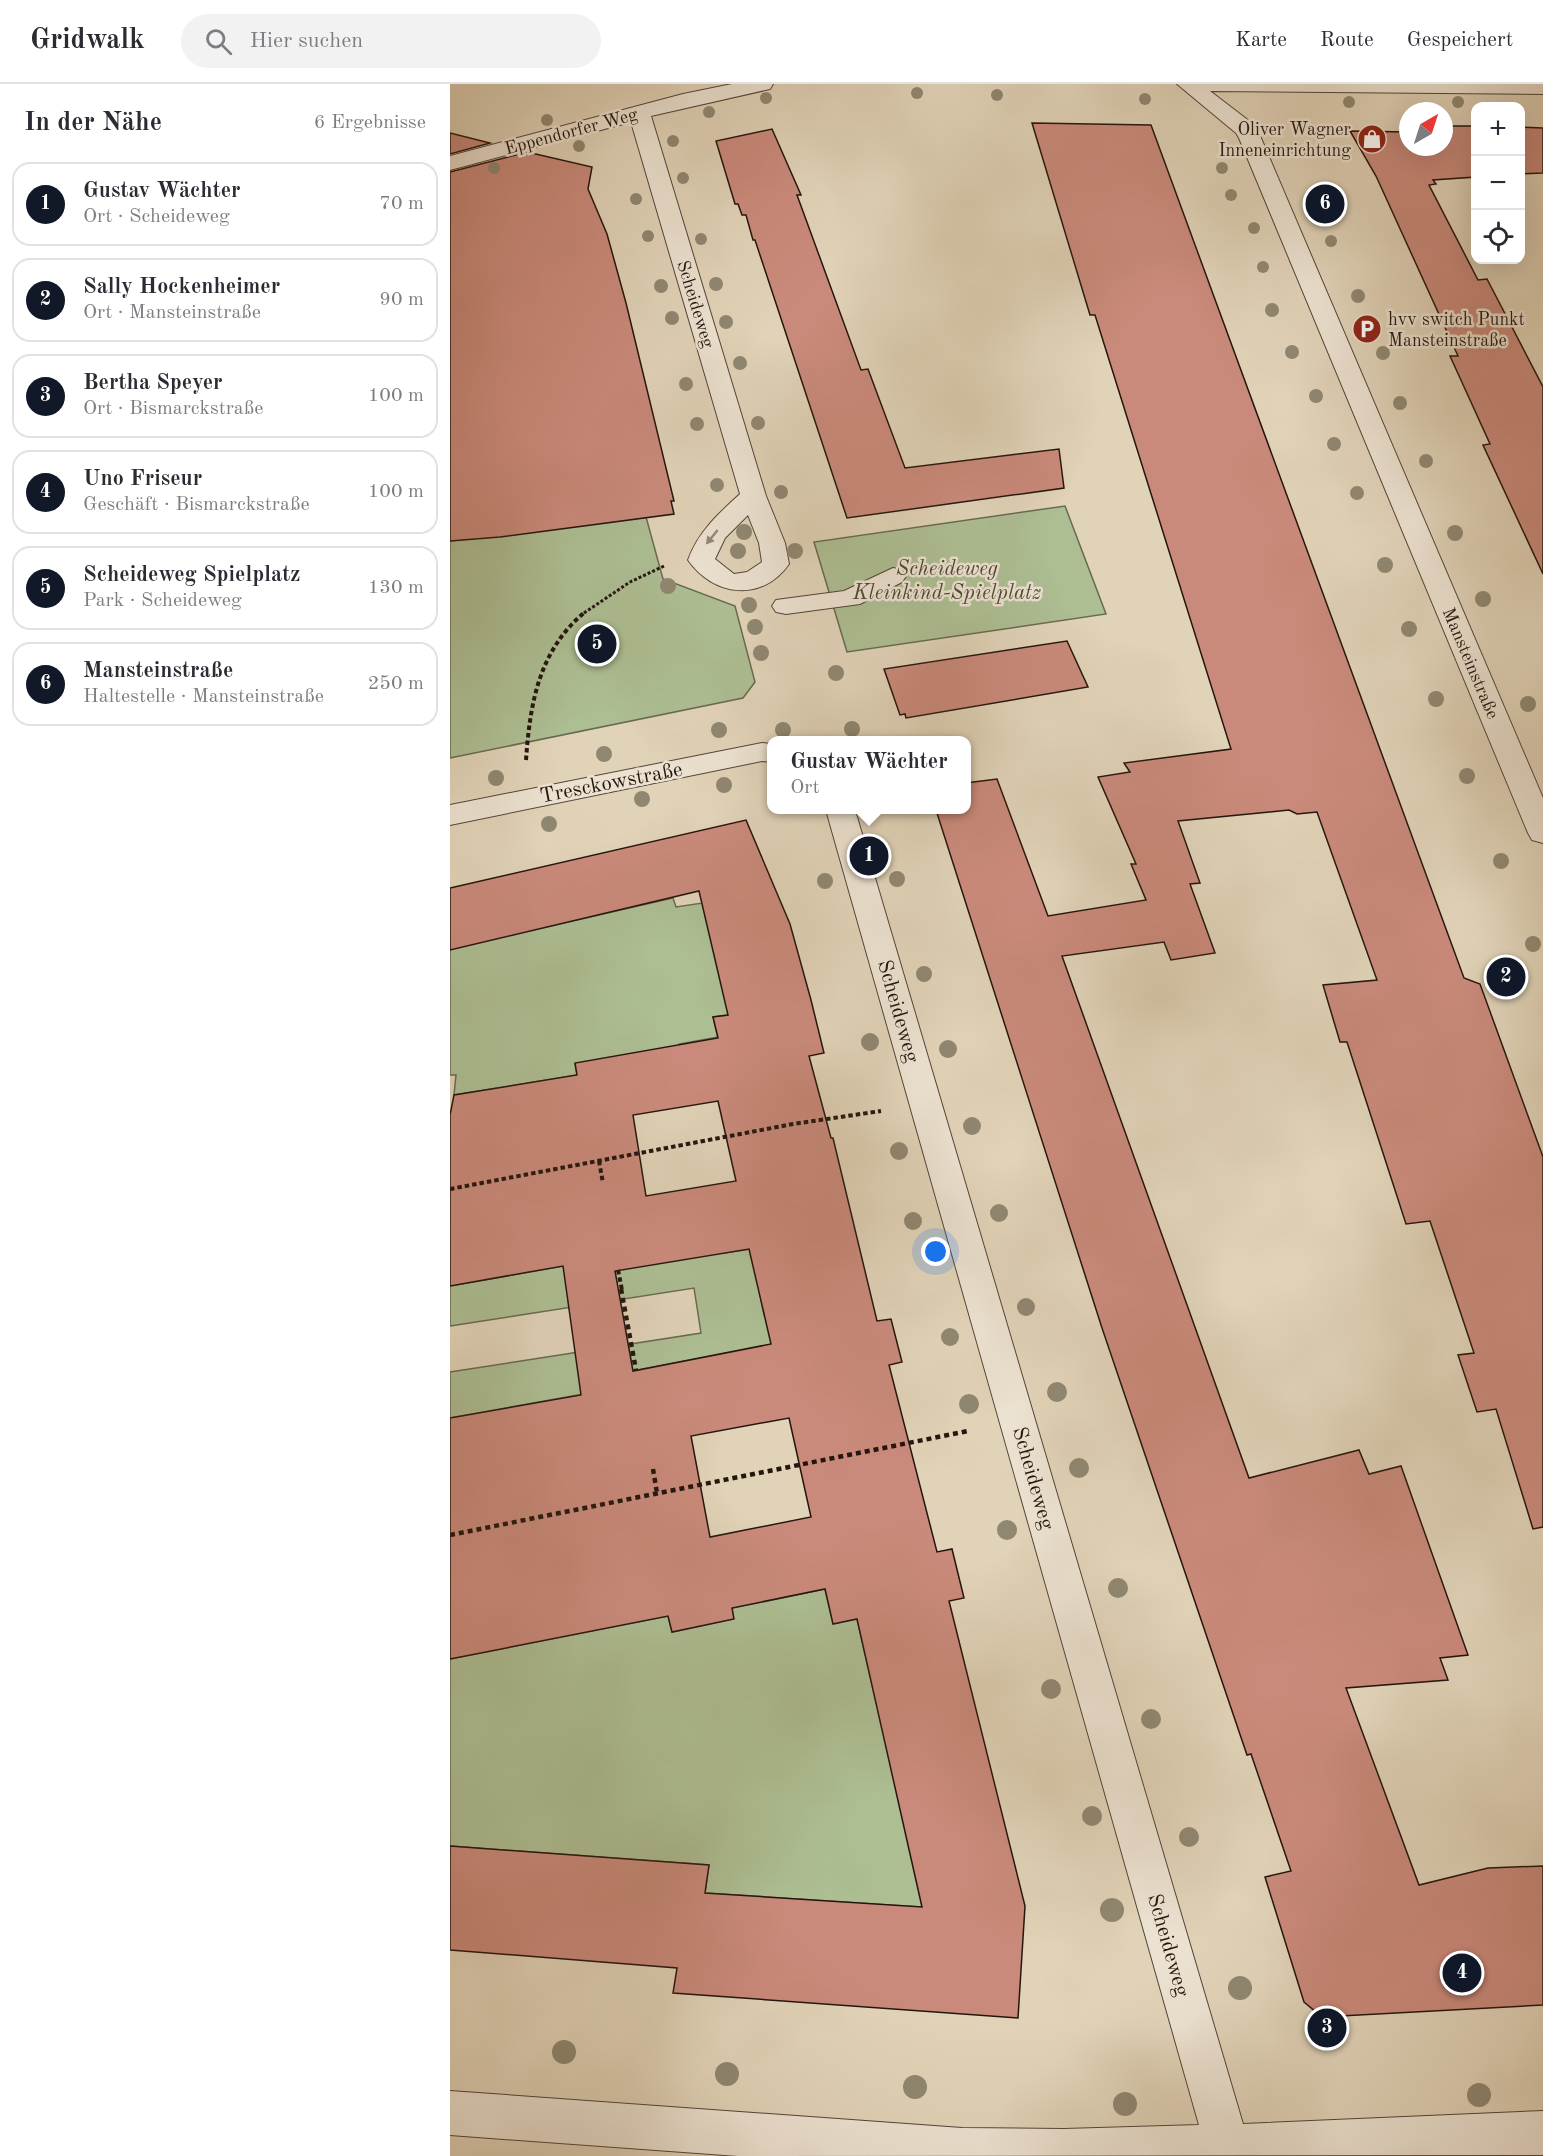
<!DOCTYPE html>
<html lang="de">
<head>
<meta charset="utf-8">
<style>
  :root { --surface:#fff; --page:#f2f2f3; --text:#2b2b33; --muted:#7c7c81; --line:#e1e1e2; --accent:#111827 }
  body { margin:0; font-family:"Old Standard TT",serif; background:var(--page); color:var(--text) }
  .controls { position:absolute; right:18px; top:18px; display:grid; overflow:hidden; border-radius:12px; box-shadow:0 6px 24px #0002 }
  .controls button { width:54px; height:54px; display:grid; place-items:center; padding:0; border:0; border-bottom:2px solid var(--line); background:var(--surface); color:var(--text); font:30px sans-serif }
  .compass { position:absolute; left:949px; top:18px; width:54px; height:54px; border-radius:50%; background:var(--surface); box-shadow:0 6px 24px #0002; rotate:39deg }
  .you { position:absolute; left:486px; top:1168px; width:21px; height:21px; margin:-15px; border:4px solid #fff; border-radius:50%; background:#1a73e8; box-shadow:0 0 0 9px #1a73e833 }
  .badge { display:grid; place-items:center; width:39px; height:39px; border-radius:50%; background:var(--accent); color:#fff; font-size:20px; font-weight:700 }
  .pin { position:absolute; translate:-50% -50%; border:3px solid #fff; box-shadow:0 2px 6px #0006 }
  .popup { position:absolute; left:317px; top:652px; width:204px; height:78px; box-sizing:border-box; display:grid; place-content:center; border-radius:12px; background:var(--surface); filter:drop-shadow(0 2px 4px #0005); font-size:20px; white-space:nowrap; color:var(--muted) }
  .popup b { font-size:22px; color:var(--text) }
  .popup::after { content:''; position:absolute; left:50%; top:100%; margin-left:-12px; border:12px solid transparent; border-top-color:var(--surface) }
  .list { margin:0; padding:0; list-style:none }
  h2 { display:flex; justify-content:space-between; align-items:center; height:78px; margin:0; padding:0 24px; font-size:26px }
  h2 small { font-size:20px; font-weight:400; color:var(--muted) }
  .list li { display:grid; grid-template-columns:39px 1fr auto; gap:18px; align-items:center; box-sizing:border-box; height:84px; margin:0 12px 12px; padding:0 12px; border:2px solid var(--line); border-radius:18px }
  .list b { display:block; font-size:22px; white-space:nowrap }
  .list p { margin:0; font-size:20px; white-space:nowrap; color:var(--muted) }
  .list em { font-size:20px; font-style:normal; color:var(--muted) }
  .icon { flex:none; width:33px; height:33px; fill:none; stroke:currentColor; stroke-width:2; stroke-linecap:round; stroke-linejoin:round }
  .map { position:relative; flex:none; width:1093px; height:2072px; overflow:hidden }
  header { display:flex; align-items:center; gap:36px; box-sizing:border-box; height:84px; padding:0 30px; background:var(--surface); border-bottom:2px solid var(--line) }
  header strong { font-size:28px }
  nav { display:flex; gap:33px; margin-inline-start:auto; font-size:21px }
  .search { width:420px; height:54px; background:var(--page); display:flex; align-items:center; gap:15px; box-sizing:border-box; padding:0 21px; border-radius:33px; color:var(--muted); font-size:22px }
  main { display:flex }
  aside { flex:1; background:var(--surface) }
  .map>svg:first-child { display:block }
  .green { fill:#adbe93; stroke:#686a51; stroke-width:1.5 }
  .building { fill:#ca8a7b; stroke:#24150f; stroke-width:1.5; fill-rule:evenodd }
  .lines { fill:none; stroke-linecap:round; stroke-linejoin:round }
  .minor-casing { stroke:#534439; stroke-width:2 }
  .path-far2 { stroke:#24150f; stroke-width:3; stroke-dasharray:3 2; stroke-linecap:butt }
  .path-far1 { stroke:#24150f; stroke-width:4; stroke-dasharray:4.5 3; stroke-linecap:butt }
  .path { stroke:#24150f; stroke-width:4.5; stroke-dasharray:5 4; stroke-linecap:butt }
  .minor { fill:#ece2d1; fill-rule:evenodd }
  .tree { fill:#908771 }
  .oneway { fill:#92867a }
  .labels { text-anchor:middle; stroke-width:5; stroke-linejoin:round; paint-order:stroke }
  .far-poi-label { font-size:18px; fill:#24150f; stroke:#ece2d1; text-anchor:end }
  .far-street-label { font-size:18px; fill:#24150f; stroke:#ece2d1 }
  .park-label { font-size:21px; font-style:italic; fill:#4d4837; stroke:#ece2d1 }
  .street-label { font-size:21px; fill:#24150f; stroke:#ece2d1 }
</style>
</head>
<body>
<header>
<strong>Gridwalk</strong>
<div class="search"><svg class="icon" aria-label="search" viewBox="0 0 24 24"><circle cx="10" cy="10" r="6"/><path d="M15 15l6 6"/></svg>Hier suchen</div>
<nav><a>Karte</a><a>Route</a><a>Gespeichert</a></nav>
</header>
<main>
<aside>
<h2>In der Nähe<small>6 Ergebnisse</small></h2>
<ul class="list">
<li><span class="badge">1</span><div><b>Gustav Wächter</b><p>Ort · Scheideweg</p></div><em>70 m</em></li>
<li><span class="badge">2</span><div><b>Sally Hockenheimer</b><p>Ort · Mansteinstraße</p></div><em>90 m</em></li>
<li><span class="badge">3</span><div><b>Bertha Speyer</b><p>Ort · Bismarckstraße</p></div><em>100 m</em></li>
<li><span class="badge">4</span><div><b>Uno Friseur</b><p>Geschäft · Bismarckstraße</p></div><em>100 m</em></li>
<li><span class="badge">5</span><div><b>Scheideweg Spielplatz</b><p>Park · Scheideweg</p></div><em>130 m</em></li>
<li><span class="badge">6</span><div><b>Mansteinstraße</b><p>Haltestelle · Mansteinstraße</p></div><em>250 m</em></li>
</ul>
</aside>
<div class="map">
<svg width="1093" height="2072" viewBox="0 0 1093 2072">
  <rect width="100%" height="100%" fill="#e1d3b8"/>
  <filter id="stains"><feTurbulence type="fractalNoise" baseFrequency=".00333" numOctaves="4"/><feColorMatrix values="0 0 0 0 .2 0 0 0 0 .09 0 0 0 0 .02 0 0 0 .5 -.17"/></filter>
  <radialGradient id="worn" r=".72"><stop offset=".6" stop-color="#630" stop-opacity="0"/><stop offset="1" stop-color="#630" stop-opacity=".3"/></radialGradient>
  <path class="green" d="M615,422L656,530L397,568L364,458Z
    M196,433L213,495L285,522L305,598L293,614L0,674V457Z
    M223,814L226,823L279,815V931L263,933L268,953L229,960L230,969L125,980L127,991L4,1011L6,991H0V865Z
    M271,1159L274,1169L301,1165L314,1231L337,1258L176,1288L178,1302L0,1334V1288L251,1249L244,1204L0,1242V1202L158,1174Z
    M375,1505L383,1539L407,1535L464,1782L486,1824L255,1809L259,1781L0,1762V1575L218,1532L222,1548L283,1535L282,1524Z"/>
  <path class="building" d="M582,39L701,41L1014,894L1030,900L1093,1073V1443L1083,1445L1046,1325L1027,1328L1008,1271L1024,1269L980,1137L956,1140L897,958H890L873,901L927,896L867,728L847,730L839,726L728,737L750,799L740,800L765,869L721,876L714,858L612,872L799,1394L909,1366L919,1390L951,1382L1018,1571L990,1574L998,1596L896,1604L969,1801L1038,1784L1093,1782V1921L872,1933L854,1918L815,1793L841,1787L801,1670L797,1671L652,1244L486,726H516V699L547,695L598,832L696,816L681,780H686L648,693L680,688L674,679L781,665L645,231H640Z
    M994,42H1026V93L983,96L986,100L979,101L1028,196L1037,195L1093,303V490L1033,361L1040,360L1000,272H1008L926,92L900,47L958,48V63H994Z
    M1071,43L1093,44V89L1071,90Z
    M322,45L351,111H347L411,286L418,285L455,384L609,365L614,404L397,434L305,156H303L296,131H292L288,120H285L266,57Z
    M0,49L40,59L0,70Z
    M77,68L142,83L138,105L157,150L176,219L224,417H221L224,430L50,453L0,457V88Z
    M617,557L638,603L456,634L455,630L450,631L434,585Z
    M296,736L340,840L361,916L374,969L359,972L381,1054H383L427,1237L441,1235L452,1278L439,1281L487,1468L502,1465L514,1514L499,1517L575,1822L568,1934L223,1909L227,1884L0,1866V1762L259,1781L255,1809L472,1823L407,1535L383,1540L375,1505L282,1524L284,1535L222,1548L218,1532L0,1575V1334L131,1311L113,1182L0,1202V1031L4,1011L127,991L125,979L268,954L263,933L278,931L249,807L0,866V804ZM268,1017L286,1097L196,1112L183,1031ZM299,1165L321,1260L183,1287L165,1187ZM339,1334L361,1433L260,1453L241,1352Z"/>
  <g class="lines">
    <g class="minor-casing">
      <path id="minor" d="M282,0H323L320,5L201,32L316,412L335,459L339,480C312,519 263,512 238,476C248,448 268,430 290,410L181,38L0,86V72L233,10ZM298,431L309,459L312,478L297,488L284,490L265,475L275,454Z
        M727,0H1093V10L760,7L803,40L811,54L1093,714V759L1082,756L1078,749L789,54L786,49Z
        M443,484L452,486L456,492L452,498L410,520L336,530L326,528L322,522L326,516L394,507Z
        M312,659L322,660V678L312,677L0,741V721Z
        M376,726H405L793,2040L1093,2027V2071L288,2072L0,2051V2007L512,2044L614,2045L749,2041Z"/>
    </g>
    <path class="path-far2" d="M134,529L180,498L214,482"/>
    <path class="path-far1" d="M76,676C80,619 89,566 135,528
      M149,1077L153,1099
      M0,1105L343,1040L431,1027
      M168,1186L172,1206"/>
    <path class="path" d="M171,1205L186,1286
      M203,1385L207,1409
      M0,1451L518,1347"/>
    <use href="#minor" class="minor"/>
  </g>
  <g class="tree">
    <circle cx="467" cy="9" r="6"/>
    <circle cx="547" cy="11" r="6"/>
    <circle cx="316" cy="14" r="6"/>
    <circle cx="695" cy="15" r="6"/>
    <circle cx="899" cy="18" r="6"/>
    <circle cx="1008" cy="18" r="6"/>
    <circle cx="259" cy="28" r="6"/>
    <circle cx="97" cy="36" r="6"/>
    <circle cx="223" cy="57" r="6"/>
    <circle cx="129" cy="62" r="6"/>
    <circle cx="845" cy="65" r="6"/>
    <circle cx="44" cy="84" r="6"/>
    <circle cx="772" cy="84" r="6"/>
    <circle cx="233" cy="94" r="6"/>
    <circle cx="781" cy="111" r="6"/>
    <circle cx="861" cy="114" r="6"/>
    <circle cx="186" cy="115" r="6"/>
    <circle cx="804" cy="144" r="6"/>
    <circle cx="198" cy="152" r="6"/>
    <circle cx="251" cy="155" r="6"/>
    <circle cx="881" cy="157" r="6"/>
    <circle cx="813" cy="183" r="6"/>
    <circle cx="266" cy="200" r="7"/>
    <circle cx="211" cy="202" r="7"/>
    <circle cx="908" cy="212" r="7"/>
    <circle cx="822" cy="226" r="7"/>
    <circle cx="222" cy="234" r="7"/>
    <circle cx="276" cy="238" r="7"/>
    <circle cx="842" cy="268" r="7"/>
    <circle cx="933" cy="269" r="7"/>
    <circle cx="290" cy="279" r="7"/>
    <circle cx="236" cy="300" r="7"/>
    <circle cx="866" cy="312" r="7"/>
    <circle cx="950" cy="319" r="7"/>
    <circle cx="308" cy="339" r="7"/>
    <circle cx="247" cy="340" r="7"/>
    <circle cx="884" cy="360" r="7"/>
    <circle cx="976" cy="377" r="7"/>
    <circle cx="267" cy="401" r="7"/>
    <circle cx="331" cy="408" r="7"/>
    <circle cx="907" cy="409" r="7"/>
    <circle cx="294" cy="448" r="8"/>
    <circle cx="1005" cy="449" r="8"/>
    <circle cx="288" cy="467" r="8"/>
    <circle cx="345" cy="467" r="8"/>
    <circle cx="935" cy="481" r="8"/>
    <circle cx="218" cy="502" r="8"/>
    <circle cx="1033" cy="515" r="8"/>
    <circle cx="299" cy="521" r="8"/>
    <circle cx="305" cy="543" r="8"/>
    <circle cx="959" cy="545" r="8"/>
    <circle cx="311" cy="569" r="8"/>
    <circle cx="386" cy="589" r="8"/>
    <circle cx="986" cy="615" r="8"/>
    <circle cx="1078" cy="620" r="8"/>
    <circle cx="402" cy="645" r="8"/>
    <circle cx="269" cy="646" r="8"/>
    <circle cx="333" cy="646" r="8"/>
    <circle cx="154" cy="670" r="8"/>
    <circle cx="1017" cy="692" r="8"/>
    <circle cx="46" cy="694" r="8"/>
    <circle cx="274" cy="701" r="8"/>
    <circle cx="192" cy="715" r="8"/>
    <circle cx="99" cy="740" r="8"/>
    <circle cx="1051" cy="777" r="8"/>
    <circle cx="447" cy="795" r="8"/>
    <circle cx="375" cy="797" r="8"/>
    <circle cx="1083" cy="860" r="8"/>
    <circle cx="474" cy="890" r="8"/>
    <circle cx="420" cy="958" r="9"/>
    <circle cx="498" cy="965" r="9"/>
    <circle cx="522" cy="1042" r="9"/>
    <circle cx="449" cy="1067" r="9"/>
    <circle cx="549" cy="1129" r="9"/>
    <circle cx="463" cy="1137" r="9"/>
    <circle cx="576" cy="1223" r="9"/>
    <circle cx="500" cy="1253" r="9"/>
    <circle cx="607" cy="1308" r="10"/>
    <circle cx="519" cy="1320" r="10"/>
    <circle cx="629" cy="1384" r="10"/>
    <circle cx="557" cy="1446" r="10"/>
    <circle cx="668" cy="1504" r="10"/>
    <circle cx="601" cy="1605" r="10"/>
    <circle cx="701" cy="1635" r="10"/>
    <circle cx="642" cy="1732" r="10"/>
    <circle cx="739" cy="1753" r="10"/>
    <circle cx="662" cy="1826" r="12"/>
    <circle cx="790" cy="1904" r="12"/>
    <circle cx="114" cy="1968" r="12"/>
    <circle cx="277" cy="1990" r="12"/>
    <circle cx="465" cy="2003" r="12"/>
    <circle cx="1029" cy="2011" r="12"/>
    <circle cx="675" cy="2020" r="12"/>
  </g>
  <defs><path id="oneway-solid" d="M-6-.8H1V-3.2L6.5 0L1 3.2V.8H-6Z" transform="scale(1.5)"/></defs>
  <use class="oneway" href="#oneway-solid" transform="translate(262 453) rotate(129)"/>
  <defs>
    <g id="shop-disc" transform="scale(1.5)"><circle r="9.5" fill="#8f2418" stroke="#ece2d1"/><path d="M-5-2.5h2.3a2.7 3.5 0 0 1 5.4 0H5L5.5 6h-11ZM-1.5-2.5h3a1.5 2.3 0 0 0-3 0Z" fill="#fff"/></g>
    <g id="parking-disc" transform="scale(1.5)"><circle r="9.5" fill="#8f2418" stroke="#ece2d1"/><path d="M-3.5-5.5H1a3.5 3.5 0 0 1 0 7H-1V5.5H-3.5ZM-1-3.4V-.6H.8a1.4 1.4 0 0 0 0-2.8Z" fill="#fff"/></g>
  </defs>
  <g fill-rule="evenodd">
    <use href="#shop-disc" x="922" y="55"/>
    <use href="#parking-disc" x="917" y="245"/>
  </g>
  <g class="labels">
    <g class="far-poi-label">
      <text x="901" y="51">Oliver Wagner<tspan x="901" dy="21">Inneneinrichtung</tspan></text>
      <text x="938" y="241" text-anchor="start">hvv switch Punkt<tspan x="938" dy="21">Mansteinstraße</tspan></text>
    </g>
    <g class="far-street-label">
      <text transform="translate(121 47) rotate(-15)" y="6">Eppendorfer Weg</text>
      <text transform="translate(246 220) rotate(73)" y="6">Scheideweg</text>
      <text transform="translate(1021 579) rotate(67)" y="6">Mansteinstraße</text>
    </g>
    <g class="park-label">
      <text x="497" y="491">Scheideweg<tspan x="497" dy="24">Kleinkind-Spielplatz</tspan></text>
    </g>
    <g class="street-label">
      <text transform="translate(161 698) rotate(-11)" y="7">Tresckowstraße</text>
      <text transform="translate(449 927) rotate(74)" y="7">Scheideweg</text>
      <text transform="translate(584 1394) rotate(74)" y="7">Scheideweg</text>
      <text transform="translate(719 1861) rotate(74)" y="7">Scheideweg</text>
    </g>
  </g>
  <rect width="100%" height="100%" filter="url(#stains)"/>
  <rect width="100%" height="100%" fill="url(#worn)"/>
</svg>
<div class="controls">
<button>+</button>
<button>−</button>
<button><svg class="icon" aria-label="locate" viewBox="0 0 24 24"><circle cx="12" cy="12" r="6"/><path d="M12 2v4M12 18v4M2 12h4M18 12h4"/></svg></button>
</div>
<svg class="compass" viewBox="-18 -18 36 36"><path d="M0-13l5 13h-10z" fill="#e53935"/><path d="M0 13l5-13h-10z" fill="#7c7c81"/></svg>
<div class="you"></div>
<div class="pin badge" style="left:419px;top:772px">1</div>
<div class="popup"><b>Gustav Wächter</b>Ort</div>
<div class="pin badge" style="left:1056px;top:893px">2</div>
<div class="pin badge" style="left:877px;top:1944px">3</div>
<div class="pin badge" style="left:1012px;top:1889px">4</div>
<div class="pin badge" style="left:147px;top:560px">5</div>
<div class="pin badge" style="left:875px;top:120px">6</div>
</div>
</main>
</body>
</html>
